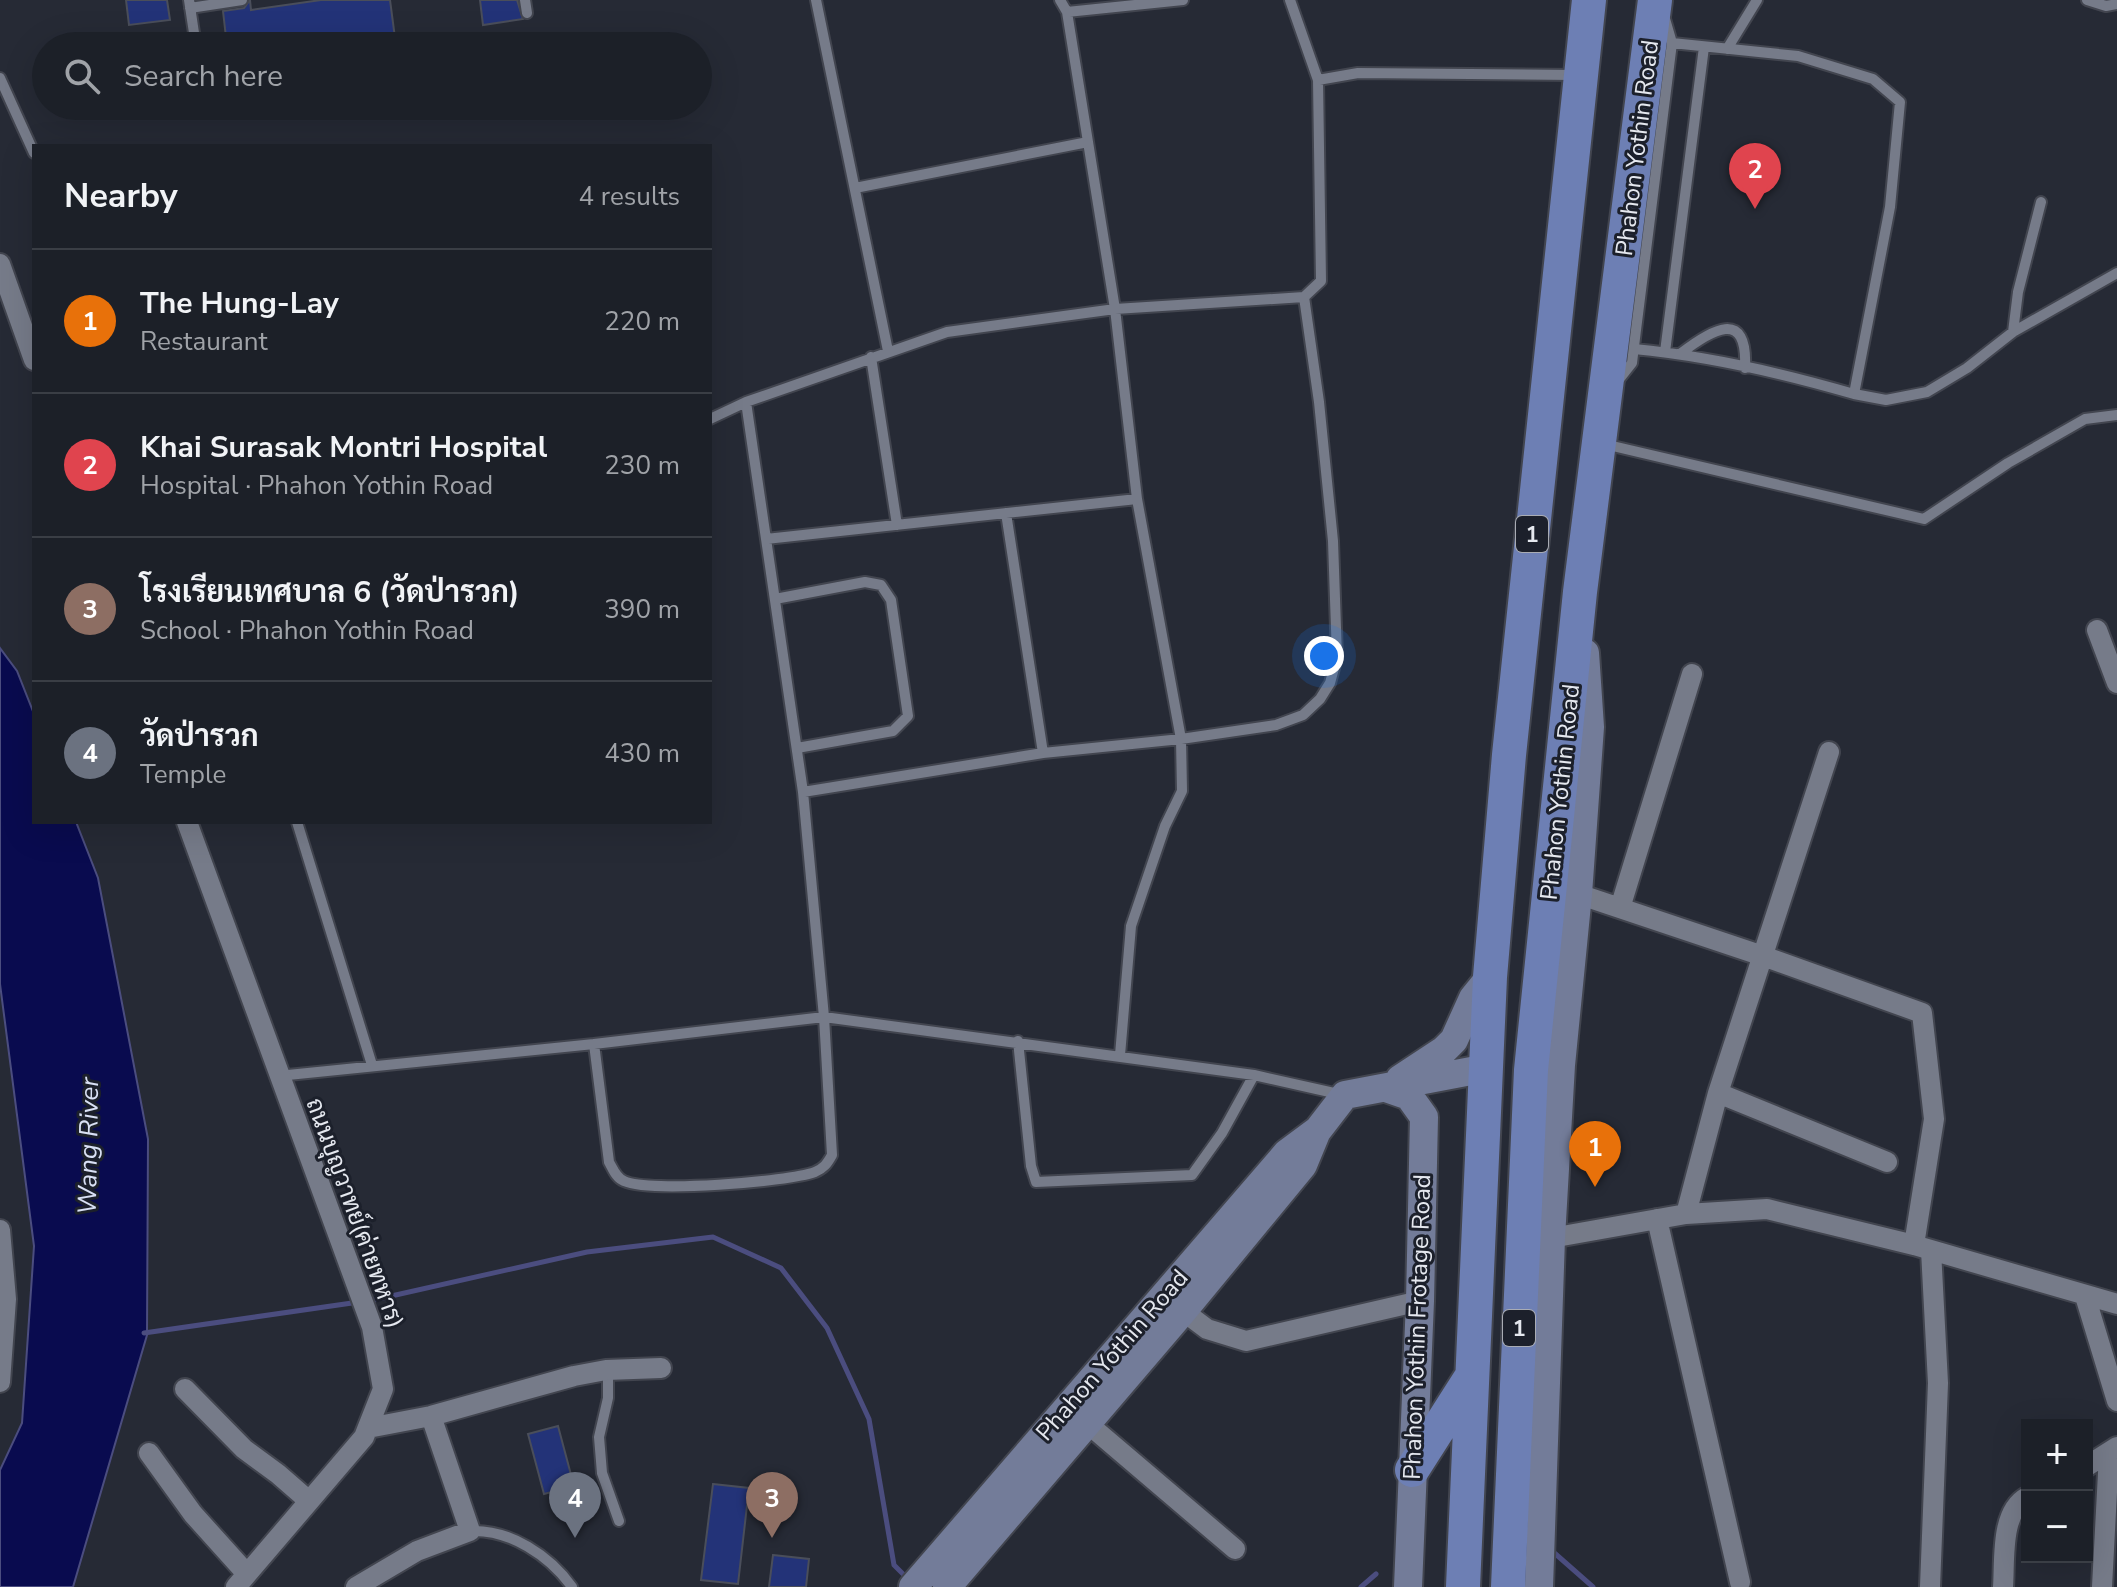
<!DOCTYPE html>
<html lang="en">
<head>
<meta charset="utf-8">
<style>
  :root { --surface:#1c2028; --page:#252830; --text:#f1f3f6; --muted:#a0a3a8; --line:#3a3e45; --accent:#dcb233 }
  body { margin:0; font-family:"Nunito Sans",Sarabun,sans-serif; background:var(--page); color:var(--text) }
  .controls { position:absolute; right:24px; bottom:24px; display:grid; overflow:hidden; border-radius:0px; box-shadow:0 8px 32px #0002 }
  .controls button { width:72px; height:72px; display:grid; place-items:center; padding:0; border:0; border-bottom:2px solid var(--line); background:var(--surface); color:var(--text); font:40px sans-serif }
  .you { position:absolute; left:1324px; top:656px; width:28px; height:28px; margin:-20px; border:6px solid #fff; border-radius:50%; background:#1a73e8; box-shadow:0 0 0 12px #1a73e833 }
  .badge { display:grid; place-items:center; width:52px; height:52px; border-radius:50%; background:var(--accent); color:#fff; font-size:26px; font-weight:700 }
  .pin { position:absolute; translate:-50% -66px; filter:drop-shadow(0 2px 4px #0008) }
  .pin::after { content:''; position:absolute; top:42px; width:28px; height:24px; background:inherit; clip-path:polygon(0 0,100% 0,50% 100%) }
  .list { margin:0; padding:0; list-style:none }
  h2 { display:flex; justify-content:space-between; align-items:center; height:104px; margin:0; padding:0 32px; font-size:34px }
  h2 small { font-size:26px; font-weight:400; color:var(--muted) }
  .list li { display:grid; grid-template-columns:52px 1fr auto; gap:24px; align-items:center; box-sizing:border-box; height:144px; padding:0 32px; border-top:2px solid var(--line) }
  .list b { display:block; font-size:30px; white-space:nowrap }
  .list p { margin:0; font-size:26px; white-space:nowrap; color:var(--muted) }
  .list em { font-size:26px; font-style:normal; color:var(--muted) }
  .icon { flex:none; width:44px; height:44px; fill:none; stroke:currentColor; stroke-width:2; stroke-linecap:round; stroke-linejoin:round }
  .map { position:relative; flex:none; width:2117px; height:1587px; overflow:hidden }
  .search { position:absolute; background:var(--surface); box-shadow:0 8px 32px #0002; left:32px; top:32px; width:680px; height:88px; display:flex; align-items:center; gap:20px; box-sizing:border-box; padding:0 28px; border-radius:44px; color:var(--muted); font-size:30px }
  .panel { position:absolute; background:var(--surface); box-shadow:0 8px 32px #0002; left:32px; top:144px; width:680px; height:680px; border-radius:0px }
  .map>svg:first-child { display:block }
  .water { fill:#090b4f; stroke:#4b4d7f; stroke-width:2 }
  .lines { fill:none; stroke-linecap:round; stroke-linejoin:round }
  .stream { stroke:#4b4d7f; stroke-width:5 }
  .building { fill:#233378; stroke:#4a4e5a; stroke-width:2 }
  .service-casing { stroke:#42454f; stroke-width:14 }
  .minor-casing { stroke:#42454f; stroke-width:24 }
  .secondary-casing { stroke:#42454f; stroke-width:32 }
  .trunk-casing { stroke:#42454f; stroke-width:38 }
  .service { stroke:#767b89; stroke-width:10 }
  .minor { stroke:#767b89; stroke-width:20 }
  .secondary { stroke:#737c99; stroke-width:28 }
  .trunk { stroke:#6d7fb4; stroke-width:34 }
  .labels { text-anchor:middle; stroke-width:6; stroke-linejoin:round; paint-order:stroke }
  .shield { fill:#1c202b; stroke:#a9acb4; stroke-width:2 }
  .shield-label { font-size:22px; font-weight:bold; fill:#e5e8ef }
  .street-label { font-size:24px; fill:#e5e8ef; stroke:#1c202b }
  .water-label { font-size:26px; font-style:italic; fill:#d9e0f5; stroke:#1c202b }
</style>
</head>
<body>
<div class="map">
<svg width="2117" height="1587" viewBox="0 0 2117 1587">
  <rect width="100%" height="100%" fill="#262a35"/>
  <path class="water" d="M0,648L17,671L34,714V822H76L98,878L148,1139L147,1335L73,1587H0V1470L22,1423L34,1246L0,984Z"/>
  <g class="lines">
    <path class="stream" d="M369,1301L587,1252L713,1237L781,1268L827,1328L869,1419L894,1565L909,1580
      M144,1333L359,1302
      M1551,1550L1593,1587
      M1361,1587L1376,1574"/>
  </g>
  <path class="building" d="M126,0H167L170,20L129,25Z
    M250,0L251,10L321,0H390L395,38L339,46H227L223,11L244,8Z
    M480,0H517L523,19L483,25Z
    M558,1426L574,1486L544,1494L528,1434Z
    M713,1484L749,1488L738,1584L701,1580Z
    M773,1555L809,1559L806,1587H769Z"/>
  <g class="lines">
    <g class="service-casing">
      <path id="service" d="M189,0L196,46
        M525,0L527,13
        M816,0L888,351
        M1060,0L1067,12L1115,309L1137,499L1181,739L1182,791L1165,826L1131,926L1120,1055
        M2087,0L2106,6L2117,4
        M190,8L242,0
        M1067,12L1183,0
        M1727,49L1757,0
        M0,78L34,153
        M1318,80L1358,73L1575,75
        M855,188L1088,142
        M2013,332L2018,292L2041,202
        M1634,349C1708,356 1782,373 1854,394L1890,207L1900,102L1873,79L1798,56L1672,43
        M1665,352L1704,47
        M1680,354C1711,330 1748,307 1745,368
        M871,357L897,525
        M1617,382L1632,363L1636,330L1672,43L1665,19
        M1854,394L1886,400L1927,392L1967,368L2013,332L2117,273
        M710,419L746,402L947,332L1115,309L1304,297L1321,281L1318,80L1290,0
        M1604,444L1924,519L2008,463L2085,419L2117,415
        M1006,513L1043,753
        M766,539L1137,499
        M775,599L865,582L881,585L891,600L908,716L893,731L797,748
        M803,792L1043,753L1181,739L1276,725L1303,715L1320,699L1330,683L1337,657L1333,541L1319,402L1304,297
        M297,822L372,1065
        M1018,1041L1031,1166L1036,1182L1192,1175L1222,1133L1254,1075
        M594,1044L609,1162C613,1169 616,1178 624,1181C650,1193 787,1182 815,1172C824,1168 827,1164 832,1155L824,1017L803,792L746,402
        M278,1076L594,1044L824,1017L1254,1075L1343,1095
        M608,1370V1398L599,1437L602,1473L619,1521
        M470,1531C510,1529 550,1556 572,1587"/>
    </g>
    <g class="minor-casing">
      <path id="minor" d="M0,264L34,360
        M2097,630L2117,683
        M187,822L372,1327L383,1389L364,1437L236,1587
        M1578,894L1763,956L1922,1013L1934,1119L1914,1245
        M1620,908L1692,674
        M1718,1093L1887,1162
        M1686,1214L1718,1093L1829,752
        M1657,1219L1740,1582
        M0,1230L6,1299L0,1382
        M1551,1238L1686,1214L1767,1209L1914,1245L2117,1304
        M2085,1296L2117,1401
        M1183,1311L1207,1329L1246,1341L1420,1301
        M185,1389L244,1449L278,1474L309,1501
        M1087,1423L1235,1549
        M368,1428L431,1416L574,1376L606,1370L661,1368
        M149,1453L193,1514L247,1574
        M2087,1466L2117,1447
        M356,1587L417,1551L470,1531L431,1416
        M1930,1587L1938,1383L1931,1250
        M2003,1587C2005,1560 2000,1512 2027,1497
        M2102,1587L2109,1454"/>
    </g>
    <g class="secondary-casing">
      <path id="secondary" d="M1400,1079L1444,1050L1454,1040L1473,998L1490,977
        M1386,1088L1409,1096L1424,1117L1420,1301L1408,1587
        M913,1587L1287,1153L1318,1130L1345,1095L1487,1068
        M947,1587L1183,1311L1303,1165L1317,1131
        M1539,1587L1551,1238L1561,1065L1578,894L1590,727L1585,653"/>
    </g>
    <g class="trunk-casing">
      <path id="trunk" d="M1412,1470L1472,1376
        M1463,1587L1490,977L1509,755L1589,0
        M1508,1587L1531,1070L1580,592L1655,0"/>
    </g>
    <use href="#service" class="service"/>
    <use href="#minor" class="minor"/>
    <use href="#secondary" class="secondary"/>
    <use href="#trunk" class="trunk"/>
  </g>
  <g class="labels">
    <g class="shield">
      <rect x="1516" y="516" width="32" height="36" rx="6"/>
      <rect x="1503" y="1310" width="32" height="36" rx="6"/>
    </g>
    <g class="shield-label">
      <text x="1532" y="542">1</text>
      <text x="1519" y="1336">1</text>
    </g>
    <g class="street-label">
      <text transform="translate(1637 148) rotate(-83)" y="8">Phahon Yothin Road</text>
      <text transform="translate(1560 792) rotate(-84)" y="8">Phahon Yothin Road</text>
      <text transform="translate(355 1213) rotate(70)" y="8">ถนนบุญวาทย์(ค่ายทหาร)</text>
      <text transform="translate(1417 1327) rotate(-88)" y="8">Phahon Yothin Frotage Road</text>
      <text transform="translate(1112 1355) rotate(-49)" y="8">Phahon Yothin Road</text>
    </g>
    <g class="water-label">
      <text transform="translate(88 1146) rotate(-89)" y="9">Wang River</text>
    </g>
  </g>
</svg>
<div class="controls">
<button>+</button>
<button>−</button>
</div>
<div class="you"></div>
<div class="pin badge" style="left:1595px;top:1187px;background:#e8710a">1</div>
<div class="pin badge" style="left:1755px;top:209px;background:#e0444e">2</div>
<div class="pin badge" style="left:772px;top:1538px;background:#8d6e63">3</div>
<div class="pin badge" style="left:575px;top:1538px;background:#6b7280">4</div>
<div class="search"><svg class="icon" aria-label="search" viewBox="0 0 24 24"><circle cx="10" cy="10" r="6"/><path d="M15 15l6 6"/></svg>Search here</div>
<section class="panel">
<h2>Nearby<small>4 results</small></h2>
<ul class="list">
<li><span class="badge" style="background:#e8710a">1</span><div><b>The Hung-Lay</b><p>Restaurant</p></div><em>220 m</em></li>
<li><span class="badge" style="background:#e0444e">2</span><div><b>Khai Surasak Montri Hospital</b><p>Hospital · Phahon Yothin Road</p></div><em>230 m</em></li>
<li><span class="badge" style="background:#8d6e63">3</span><div><b>โรงเรียนเทศบาล 6 (วัดป่ารวก)</b><p>School · Phahon Yothin Road</p></div><em>390 m</em></li>
<li><span class="badge" style="background:#6b7280">4</span><div><b>วัดป่ารวก</b><p>Temple</p></div><em>430 m</em></li>
</ul>
</section>
</div>
</body>
</html>
